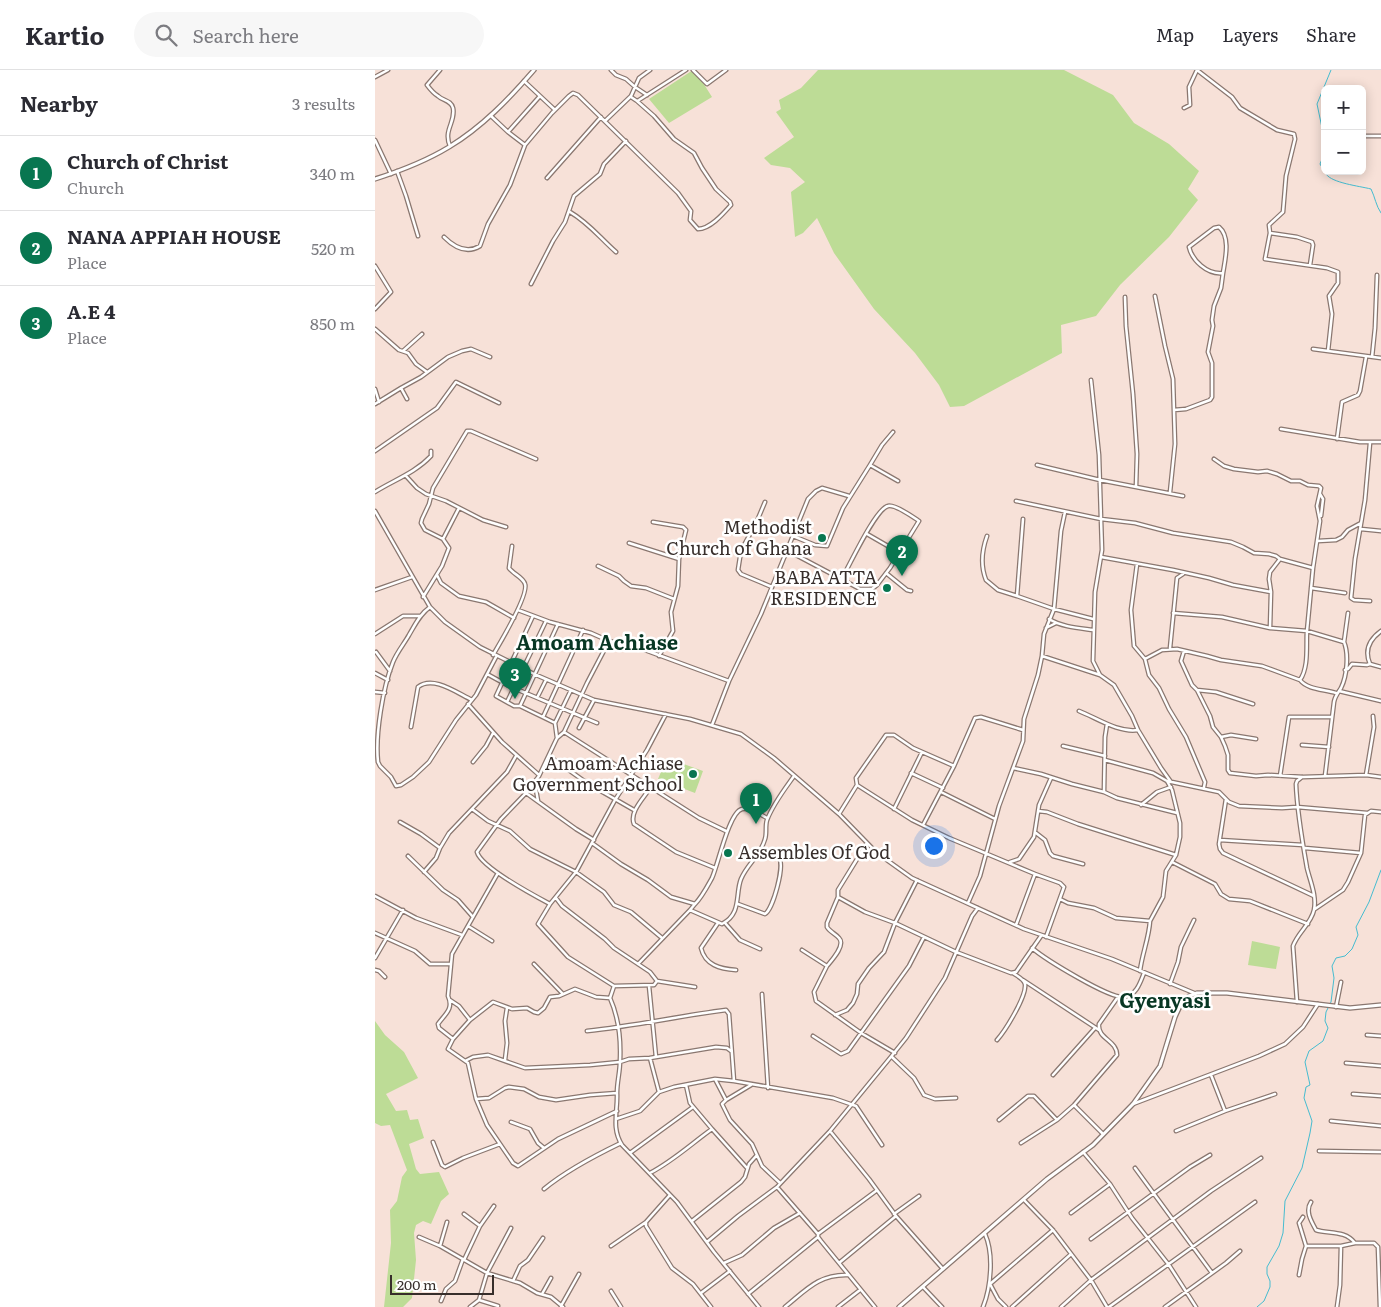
<!DOCTYPE html>
<html lang="en">
<head>
<meta charset="utf-8">
<style>
  :root { --surface:#fff; --page:#f7f7f7; --text:#2b2b33; --muted:#7c7c81; --line:#e1e1e2; --accent:#087650 }
  body { margin:0; font-family:Literata,serif; background:var(--page); color:var(--text) }
  .controls { position:absolute; right:15px; top:15px; display:grid; overflow:hidden; border-radius:8px; box-shadow:0 2px 12px #0003 }
  .controls button { width:45px; height:45px; display:grid; place-items:center; padding:0; border:0; border-bottom:1px solid var(--line); background:var(--surface); color:var(--text); font:25px sans-serif }
  .scale { position:absolute; left:15px; bottom:12px; width:104px; box-sizing:border-box; padding-left:5px; border:2px solid #372e2b; border-top:0; font-size:14px; line-height:18px; white-space:nowrap; color:#372e2b; -webkit-text-stroke:4px #fff; paint-order:stroke }
  .you { position:absolute; left:558px; top:775px; width:18px; height:18px; margin:-12px; border:4px solid #fff; border-radius:50%; background:#1a73e8; box-shadow:0 0 0 8px #1a73e833 }
  .badge { display:grid; place-items:center; width:32px; height:32px; border-radius:50%; background:var(--accent); color:#fff; font-size:16px; font-weight:700 }
  .pin { position:absolute; translate:-50% -41px; filter:drop-shadow(0 1px 2px #0008) }
  .pin::after { content:''; position:absolute; top:26px; width:18px; height:15px; background:inherit; clip-path:polygon(0 0,100% 0,50% 100%) }
  .list { margin:0; padding:0; list-style:none }
  h2 { display:flex; justify-content:space-between; align-items:center; height:65px; margin:0; padding:0 20px; font-size:21px }
  h2 small { font-size:16px; font-weight:400; color:var(--muted) }
  .list li { display:grid; grid-template-columns:32px 1fr auto; gap:15px; align-items:center; box-sizing:border-box; height:75px; padding:0 20px; border-top:1px solid var(--line) }
  .list b { display:block; font-size:19px; white-space:nowrap }
  .list p { margin:0; font-size:16px; white-space:nowrap; color:var(--muted) }
  .list em { font-size:16px; font-style:normal; color:var(--muted) }
  .icon { flex:none; width:28px; height:28px; fill:none; stroke:currentColor; stroke-width:2; stroke-linecap:round; stroke-linejoin:round }
  .map { position:relative; flex:none; width:1006px; height:1237px; overflow:hidden }
  header { display:flex; align-items:center; gap:30px; box-sizing:border-box; height:70px; padding:0 25px; background:var(--surface); border-bottom:1px solid var(--line) }
  header strong { font-size:24px }
  nav { display:flex; gap:28px; margin-inline-start:auto; font-size:18px }
  .search { width:350px; height:45px; background:var(--page); display:flex; align-items:center; gap:12px; box-sizing:border-box; padding:0 18px; border-radius:28px; color:var(--muted); font-size:19px }
  main { display:flex }
  aside { flex:1; background:var(--surface) }
  .map>svg:first-child { display:block }
  .green { fill:#bddc96 }
  .lines { fill:none; stroke-linecap:round; stroke-linejoin:round }
  .stream { stroke:#45bcd0; stroke-width:1 }
  .minor-casing { stroke:#8a7770; stroke-width:5 }
  .tertiary-casing { stroke:#8a7770; stroke-width:5.5 }
  .minor { stroke:#fff; stroke-width:2.5 }
  .tertiary { stroke:#fff; stroke-width:3 }
  .poi-dot { fill:#087650; stroke:#fff; stroke-width:2 }
  .labels { text-anchor:middle; stroke-width:5; stroke-linejoin:round; paint-order:stroke }
  .poi-label { font-size:18px; fill:#372e2b; stroke:#fff; text-anchor:end }
  .quarter-label { font-size:20px; font-weight:bold; fill:#083724; stroke:#fff }
</style>
</head>
<body>
<header>
<strong>Kartio</strong>
<div class="search"><svg class="icon" aria-label="search" viewBox="0 0 24 24"><circle cx="10" cy="10" r="6"/><path d="M15 15l6 6"/></svg>Search here</div>
<nav><a>Map</a><a>Layers</a><a>Share</a></nav>
</header>
<main>
<aside>
<h2>Nearby<small>3 results</small></h2>
<ul class="list">
<li><span class="badge">1</span><div><b>Church of Christ</b><p>Church</p></div><em>340 m</em></li>
<li><span class="badge">2</span><div><b>NANA APPIAH HOUSE</b><p>Place</p></div><em>520 m</em></li>
<li><span class="badge">3</span><div><b>A.E 4</b><p>Place</p></div><em>850 m</em></li>
</ul>
</aside>
<div class="map">
<svg width="1006" height="1237" viewBox="0 0 1006 1237">
  <rect width="100%" height="100%" fill="#f7e1d8"/>
  <path class="green" d="M318,0H320L337,27L294,53L274,29Z
    M443,0H689L738,25L759,53L794,74L824,101L813,119L823,130L794,167L745,215L721,246L686,255L687,283L589,336L575,337L564,315L540,283L499,239L459,183L442,148L428,163L420,167L416,122L430,112L415,98L396,95L389,88L419,67L401,42L406,39L404,30L426,18Z
    M292,688L328,701L320,723L283,709Z
    M877,871L905,877L901,899L873,895Z
    M0,951L10,965L29,982L43,1008L11,1024L21,1041L32,1040L35,1050L43,1049L49,1068L34,1074L41,1099L45,1104L64,1102L74,1124L66,1131L56,1154L48,1151L41,1155L39,1163L41,1190L37,1228L28,1237H9L16,1173L15,1140L22,1131L27,1107L32,1100L15,1055L6,1056L0,1053Z"/>
  <g class="lines">
    <path class="stream" d="M950,72L942,34L956,0
      M950,82L945,94C947,97 949,101 951,104C957,113 984,116 996,119C1000,127 1001,136 1006,143
      M882,1237L889,1231L895,1217V1211L892,1204V1197L904,1176L908,1163L910,1131L927,1098L935,1063L937,1051L929,1028L931,1017L935,1015L930,992L934,981L948,971L953,958L950,951L951,942L956,932L959,908L957,896L961,888L970,886L977,879L983,865L981,857L994,832L1006,800"/>
    <g class="minor-casing">
      <path id="minor" d="M65,0L52,15C55,19 58,23 63,26C68,31 76,30 78,38C81,52 68,60 75,76
        M236,0L241,5L251,9L260,17L272,25
        M318,0L332,14L351,0
        M822,0L857,27L865,38L902,60L919,64L920,69L911,106L908,142L894,155L895,163L890,189L952,198L963,202V213L954,226L957,244L953,281
        M0,7L13,0
        M149,11L180,40
        M256,27L262,31L264,30L311,0
        M809,38L815,35L814,17L822,0
        M116,46L133,62L150,75
        M230,51L256,26L264,8L275,0
        M133,62L165,26
        M987,66H1006
        M0,70L16,104
        M22,101L31,126L43,166
        M172,108L226,47
        M195,142C214,153 225,168 241,182
        M895,163L922,167L937,172L938,175L935,195
        M69,167C79,177 92,184 105,176L113,154L135,115L150,75L177,43L194,26L198,23L203,25L303,123L316,141L315,150L323,159C335,159 348,144 356,135L355,132L341,119L327,98L319,83L299,69L279,46L262,31
        M0,196L16,222L0,239
        M156,214L178,171L190,152L199,126L225,104L229,94L251,71
        M780,226L790,276L798,309L800,374L795,422
        M750,227L751,256L758,324L762,384L761,417
        M0,259L24,280L33,283L41,294L52,302
        M938,279L1006,288
        M28,281L47,264
        M997,287L1000,258L1002,205
        M716,310L724,385L726,449L760,453L798,463L856,472L868,477L879,483L894,484L901,486L905,489L938,498
        M0,319L4,332
        M32,329L26,318L46,307L73,287L87,281L96,279L115,287
        M0,334L26,318
        M799,340L811,339L835,330L837,327V293L833,282L838,256L837,250L839,236L846,218L848,203C832,205 817,190 814,177L839,158L844,157C856,167 850,190 848,203
        M906,359L985,372H1006
        M962,369L967,332L983,325L985,321L991,287
        M0,381L62,338L81,312L124,333
        M839,389L849,396L859,399L883,402L892,401L902,404L916,411H925L933,415L944,416L946,418L942,436L945,451L938,498L932,561L969,572C974,584 972,606 966,618C963,623 960,626 959,632L950,706
        M495,395L507,375L518,362
        M662,395L725,410L808,426
        M31,406L42,418L51,424L71,431L108,450L131,457
        M0,422C19,410 40,403 56,386V381
        M945,424L948,429L946,446
        M641,431L726,449L727,480L720,522L718,591L725,605L739,615L757,646L763,660L786,698L796,712
        M390,432L382,451L366,481L363,500L366,504L397,517
        M0,441L55,537L70,552L105,577L159,604L219,630L315,649L366,664L399,688L464,744L502,783L537,808L649,859L737,889L819,923
        M648,449L642,526L679,539L718,549
        M278,452L308,457L311,460L304,489L303,516L296,542L298,561L284,586
        M986,459L1006,461
        M492,464L525,483
        M418,466L440,475L452,476L468,438L495,395L523,411
        M612,466C607,480 605,495 611,510L623,520L642,526
        M68,469L84,438
        M943,471L961,470L967,467L973,460L986,453
        M254,473L304,489
        M411,482L419,484L485,519H497L502,515L515,498L544,451C538,447 520,434 513,436C500,439 474,497 466,510
        M420,483L436,474
        M726,487L798,500L834,508L858,515L896,522
        M905,489L895,502L894,509L896,522L895,558L932,561C931,576 934,597 925,610C933,620 949,619 961,623
        M762,494L756,540L759,576L770,589L774,605L784,618L794,639L811,667L830,712L829,717
        M223,496L244,506L249,511L256,516L271,518L299,529
        M511,503L532,520L536,521
        M62,505L66,513L84,526L111,532L139,548
        M936,518L970,523
        M0,520L37,507
        M48,527L67,496L74,478L68,469L50,460L46,453L47,449L54,434L58,418L92,361H96L161,389
        M995,531L979,530L976,528L980,489L990,430L995,373
        M55,537C45,544 40,555 34,565C29,574 22,582 18,592C8,617 0,665 3,692L5,696L16,707L21,716L26,715L38,707L54,692L81,650L101,625L121,587
        M143,540L175,552L216,563L234,571L259,576L354,611
        M798,543L847,547L895,558
        M158,546L121,626L139,636H145L180,653L182,668
        M674,549C687,557 703,558 718,560
        M671,558L681,553
        M1006,561C995,569 989,580 995,594L1006,597
        M0,564L28,546H45
        M969,572L973,543
        M795,578L802,508L808,504
        M809,581L806,591L817,615L822,620L835,646L838,657L846,667L850,676L853,685V700L855,703L881,706L893,705L928,707L991,705L1006,707
        M1,582L15,601
        M118,585C125,573 154,525 150,514C148,507 138,504 134,498L137,476
        M667,586L669,564L679,539L686,461L690,442
        M770,589L787,580L802,579L832,586L846,590L887,596L925,610
        M970,600L973,599L977,594L992,595L995,594
        M0,603L13,610
        M112,604L134,616L222,653
        M822,620L841,622L878,634
        M964,621L1006,631
        M0,622L10,623
        M163,626L171,610
        M132,632L171,551
        M93,634L127,672L164,705
        M145,636L183,554
        M704,641C722,648 743,663 763,660
        M168,647L208,560
        M180,653L196,620
        M337,655L354,611L386,544L433,429L441,421L447,418L474,426
        M36,657L43,617C58,605 82,623 97,630
        M204,658L219,630
        M189,662L324,748L351,761
        M846,667L856,665L881,669
        M927,675L954,677
        M688,676L730,686
        M174,686L212,713L259,740
        M730,690L778,703L792,711L844,722L854,732L864,736L907,738L922,737L992,743
        M98,692L111,676L118,663
        M638,698L666,704L697,714L729,722L742,728L802,743
        M536,703L568,718
        M991,705L999,657L998,646
        M905,706L914,647H957
        M160,714L163,731
        M482,715L481,708L511,665H519L538,678L579,696
        M275,718C269,728 254,742 259,754L301,782L340,798
        M566,722L620,749
        M729,722L730,667L732,654
        M151,723L201,759L219,770
        M851,729L844,774L845,779L848,783L939,826
        M766,735L782,722L796,717
        M97,739L113,751L135,761L155,779L201,802L229,822L239,835L256,842L287,868
        M519,739L547,682
        M663,741L672,742L703,754L801,785
        M464,744L482,715L537,750L574,768L660,804L641,855
        M25,752L46,764L65,778
        M548,755L579,696L600,648L606,647L648,660
        M661,763L670,770L675,783L678,786L708,794
        M845,770L928,775
        M217,773L246,794L273,810L296,827L320,834L315,840L347,854C367,844 360,824 366,809C372,794 386,785 390,769C392,763 390,756 392,750C398,734 409,720 419,706
        M492,773L463,820V827L490,842L520,853L581,882L636,903L641,902L666,866
        M930,778L986,783
        M33,786L68,820L83,830L98,847
        M635,792L644,789L659,767L664,735L676,708
        M797,792L840,814L846,824L854,829L875,831L933,854
        M49,802L61,788L65,778L74,763L132,702L141,686
        M660,804L685,813L689,817L671,867
        M0,826L41,848L87,865
        M181,828L187,836L230,869L239,878L275,902L282,911L279,915L239,916L193,887L163,854L175,834L201,802L240,730L272,680L291,644
        M685,829L693,833L719,838L741,848L775,851L788,827L791,801L801,785L805,767V753L797,720L792,711
        M593,833L605,806L624,736L648,671L649,649L663,605L667,586L725,605
        M175,834C160,826 106,797 102,782L126,749L151,723L164,706L182,668L189,662L212,613L234,571
        M320,834C327,827 332,817 337,808C343,795 354,742 367,739C375,737 386,745 392,748
        M363,834L390,844C398,839 410,796 404,788C401,783 390,783 385,782
        M940,839L968,820L973,812L986,783L990,745L996,741L1006,742
        M343,853L326,878C330,895 345,899 361,900
        M350,853L365,870L385,879
        M93,856L117,871
        M0,863L40,881L55,894H75
        M657,878C670,889 736,930 750,927C762,924 765,913 769,903
        M427,880L452,896C457,890 471,875 464,868C461,864 455,862 452,857V853L463,827
        M0,888L28,840
        M159,894L188,924
        M263,894L315,840
        M452,896L439,922L441,931L486,963L520,983
        M0,900L4,901L10,907
        M765,901C767,884 774,868 775,851
        M648,910L724,960
        M282,911L320,917
        M795,914L803,892L806,877L819,850
        M239,916L235,928C243,946 246,970 245,991C245,1002 242,1012 242,1023
        M274,916L281,987
        M387,924L393,1018
        M75,930L84,936L95,950L78,969L73,979L93,993L101,1029L114,1028L130,1018L134,1017L149,1019L164,1027L181,1030L215,1025L242,1023C243,1041 236,1058 247,1075L302,1132L339,1182L384,1237
        M922,932L918,876C923,862 936,854 939,840C942,826 935,811 932,798C927,770 922,742 921,714L922,711L927,707
        M961,937L966,912
        M460,945L472,940L478,933L482,924L483,914L494,898L509,882L520,853L542,810
        M95,950L118,932L137,939L152,938L159,942L163,943L169,938L175,927L184,926L200,919L221,927L235,928
        M212,961C259,956 304,946 351,940L354,944L359,1011
        M992,965L1006,966
        M438,966L466,984L473,981L534,896L549,867
        M78,969L64,958L63,954C70,944 79,939 73,926L77,884L123,803
        M622,970C630,961 652,926 650,914C649,909 642,906 638,903
        M517,987L539,1008L549,1025L560,1029L581,1028
        M275,988L284,1022
        M130,990L132,973L130,951L132,938
        M90,991L98,987L113,985L150,998L215,995L245,992L254,989L275,988L341,977L352,978L356,981
        M971,993L1006,996
        M678,1005L720,958
        M836,1005L850,1041L900,1024
        M340,1009L351,1030
        M311,1015L315,1033L337,1059
        M376,1015L351,1030L347,1034L355,1050L377,1074L387,1096L405,1113
        M978,1024L1006,1026
        M101,1029L112,1055L138,1093L143,1096L183,1069L242,1041
        M758,1034L884,986L910,974L928,957L943,934
        M699,1035L728,1064
        M241,1049L265,1041L284,1022L299,1017L340,1009L359,1011L458,1028L481,1036L507,1075
        M624,1050L653,1026H659L682,1050L699,1035L742,985C742,970 722,969 724,954L743,927
        M956,1051L1006,1056
        M136,1052L155,1059L163,1073L169,1078
        M455,1061L494,1109L521,1146L464,1193
        M801,1061L850,1041
        M58,1072L67,1095L70,1097L88,1088L125,1074
        M646,1073L682,1050
        M944,1081L1006,1082
        M708,1082L735,1114L757,1148L794,1195L821,1237
        M255,1083L318,1037
        M760,1098L837,1203
        M275,1103C298,1091 316,1074 337,1059L372,1098
        M402,1117L443,1164V1167L446,1171L500,1237
        M169,1119C192,1100 219,1086 246,1073
        M295,1125L271,1152V1156L297,1198L318,1214L336,1237
        M649,1130L678,1160L716,1210L732,1237
        M936,1132C930,1141 936,1151 941,1160C954,1164 970,1160 980,1173
        M696,1143L735,1114
        M89,1144L105,1156
        M519,1144L544,1126
        M521,1146L568,1199
        M928,1147L924,1153L931,1176
        M317,1151L366,1112L370,1107L374,1094L382,1085
        M72,1152L65,1176L112,1203L145,1213L162,1223L176,1227L188,1237
        M443,1164L501,1121
        M44,1167L65,1176
        M716,1169L815,1097L835,1085
        M332,1172L363,1146L402,1117L455,1061L515,988L531,968L570,908L597,846L603,838
        M236,1176L271,1152
        M89,1190L105,1156L119,1136
        M349,1193L367,1185L399,1158L425,1143
        M924,1205L927,1189L931,1176H966
        M138,1211L145,1196L153,1190L168,1168
        M548,1217L567,1237
        M236,1221L246,1237
        M326,1223L355,1201
        M167,1224L176,1208
        M373,1224L443,1167
        M104,1230L123,1236
        M66,1231L71,1219L80,1211L88,1189
        M186,1236L204,1204
        M95,1237L104,1230L112,1203L136,1158
        M410,1237C431,1220 444,1204 473,1205
        M463,1237L485,1220
        M608,1237C616,1217 619,1184 610,1164
        M631,1237L623,1229L615,1214L678,1160
        M637,1237L695,1185
        M686,1237L716,1210L836,1121L886,1088
        M734,1237L880,1132
        M790,1237L851,1193L865,1181
        M962,1237L965,1215L966,1176L980,1173H999L1003,1177L1005,1237"/>
    </g>
    <g class="tertiary-casing">
      <path id="tertiary" d="M0,109C25,101 51,91 74,77C107,57 134,29 159,0
        M524,1237L672,1109L718,1075L758,1034L785,996L800,947L805,936L814,926L822,923H852L975,938L1006,935"/>
    </g>
    <use href="#minor" class="minor"/>
    <use href="#tertiary" class="tertiary"/>
  </g>
  <g class="poi-dot">
    <circle cx="447" cy="468" r="5"/>
    <circle cx="512" cy="518" r="5"/>
    <circle cx="318" cy="704" r="5"/>
    <circle cx="353" cy="783" r="5"/>
  </g>
  <g class="labels">
    <g class="poi-label">
      <text x="437" y="464">Methodist<tspan x="437" dy="21">Church of Ghana</tspan></text>
      <text x="502" y="514">BABA ATTA<tspan x="502" dy="21">RESIDENCE</tspan></text>
      <text x="308" y="700">Amoam Achiase<tspan x="308" dy="21">Government School</tspan></text>
      <text x="363" y="789" text-anchor="start">Assembles Of God</text>
    </g>
    <g class="quarter-label">
      <text x="222" y="580">Amoam Achiase</text>
      <text x="790" y="938">Gyenyasi</text>
    </g>
  </g>
</svg>
<div class="controls">
<button>+</button>
<button>−</button>
</div>
<div class="scale">200 m</div>
<div class="you"></div>
<div class="pin badge" style="left:381px;top:754px">1</div>
<div class="pin badge" style="left:527px;top:506px">2</div>
<div class="pin badge" style="left:140px;top:629px">3</div>
</div>
</main>
</body>
</html>
